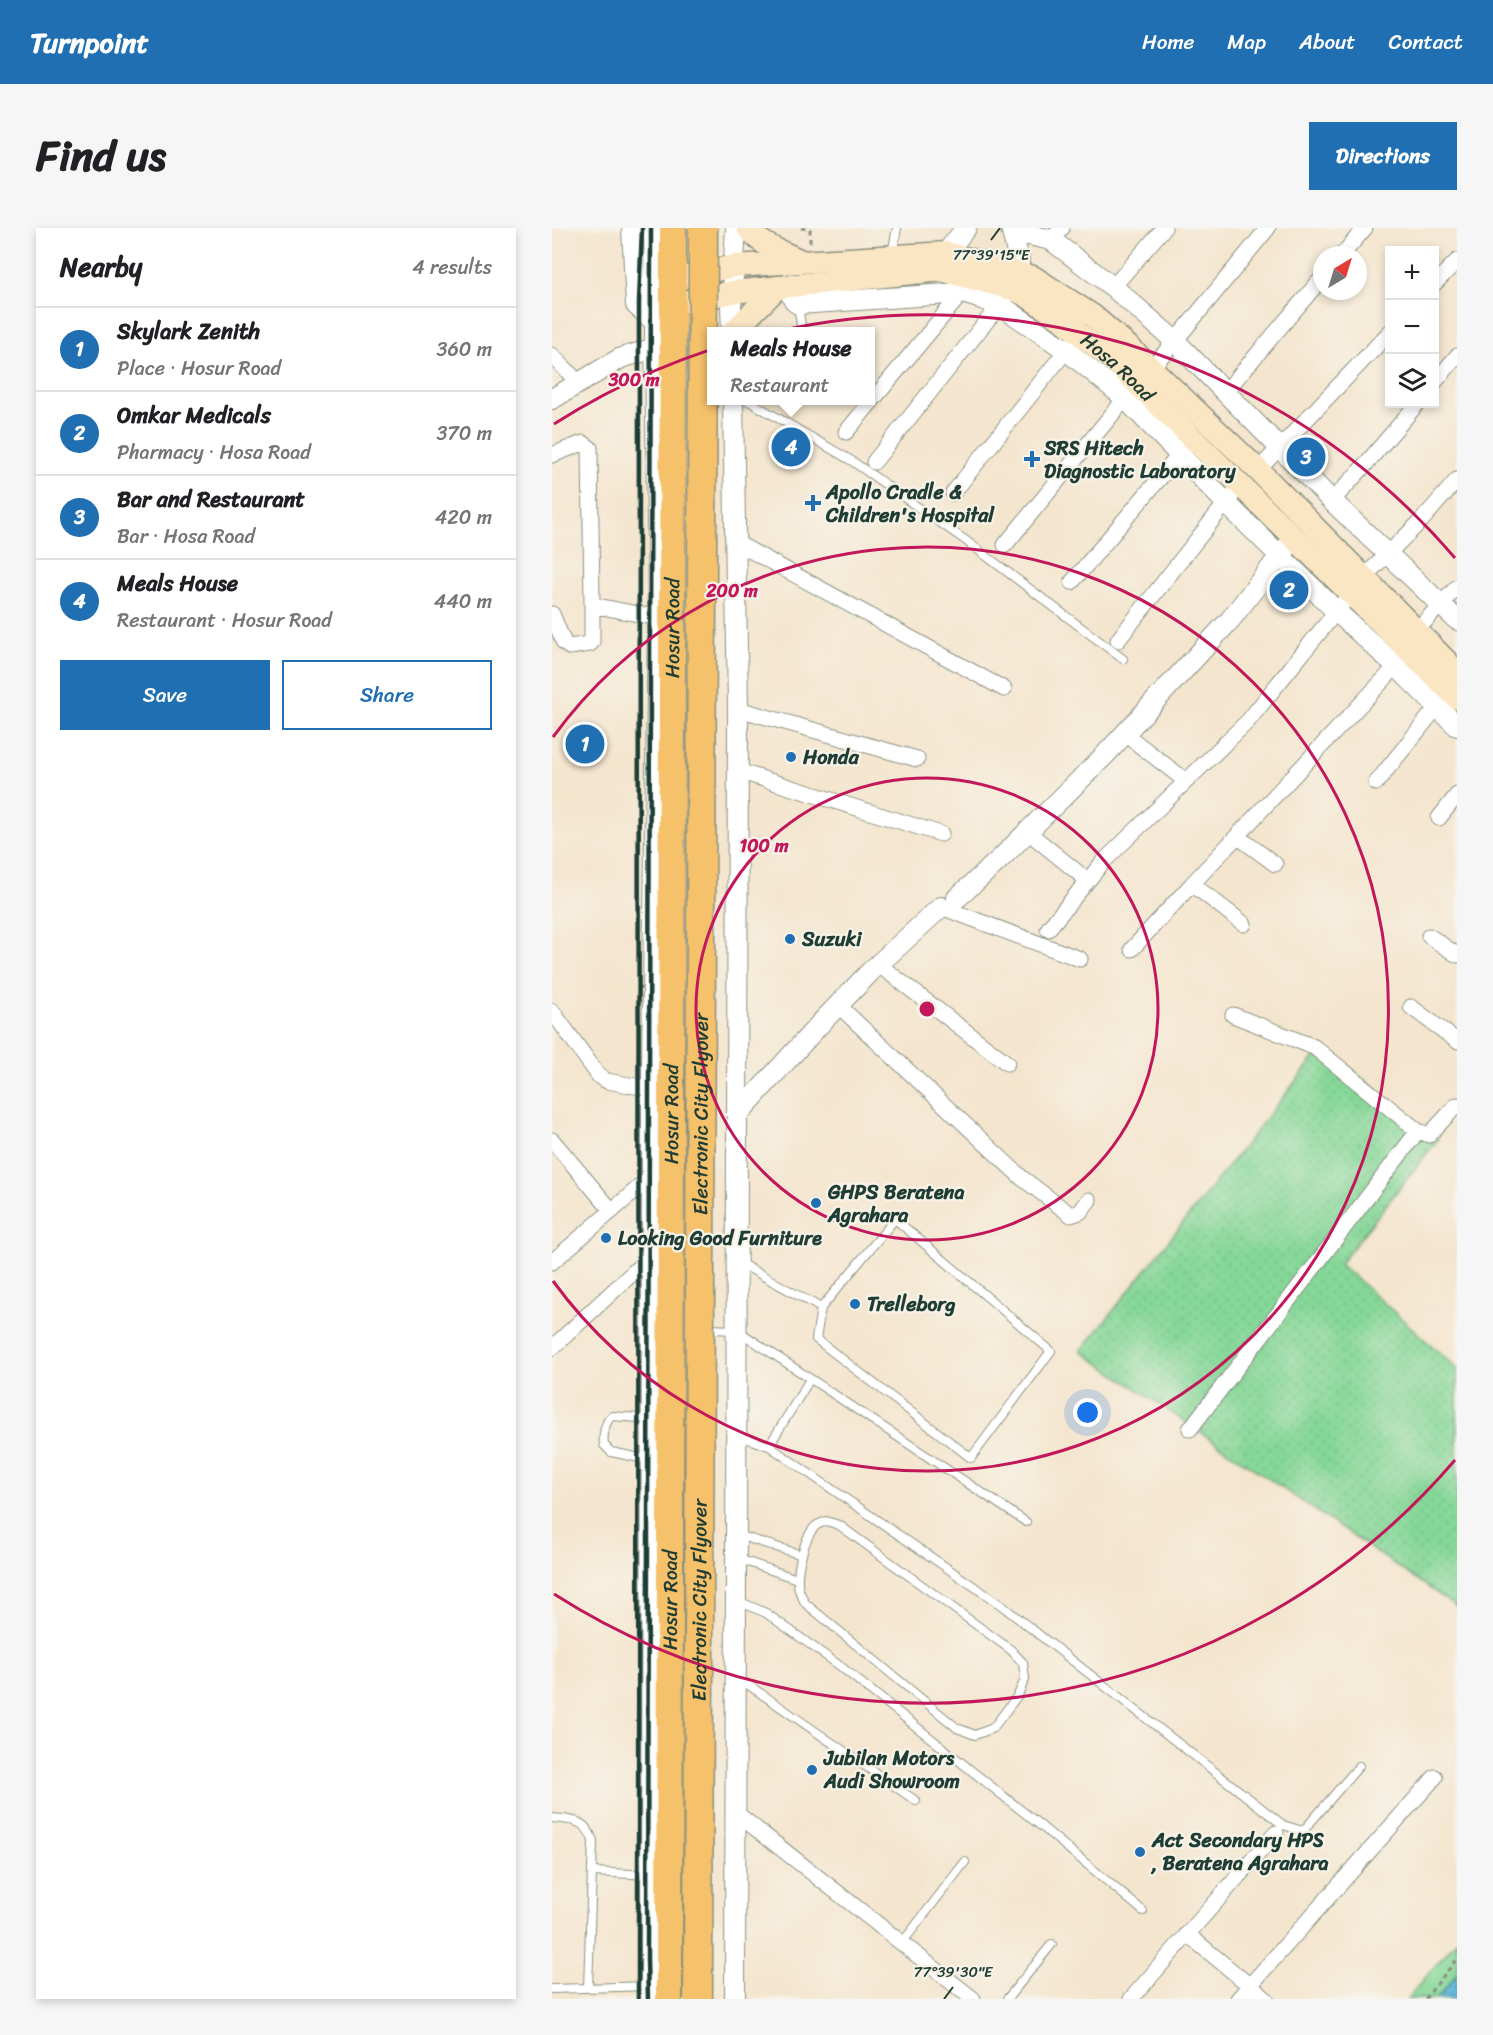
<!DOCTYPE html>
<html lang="en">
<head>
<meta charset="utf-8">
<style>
  :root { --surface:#fff; --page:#f6f6f6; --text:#202124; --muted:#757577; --line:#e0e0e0; --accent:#1f6fb2 }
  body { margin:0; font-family:Sriracha,sans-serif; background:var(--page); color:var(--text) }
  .controls { position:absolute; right:18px; top:18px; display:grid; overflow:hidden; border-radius:0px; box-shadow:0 3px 9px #0003 }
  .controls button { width:54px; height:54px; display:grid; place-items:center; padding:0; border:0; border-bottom:2px solid var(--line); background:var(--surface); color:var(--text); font:30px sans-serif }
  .compass { position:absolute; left:761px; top:18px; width:54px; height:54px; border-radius:50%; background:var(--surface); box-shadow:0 3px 9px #0003; rotate:38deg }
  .you { position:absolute; left:536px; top:1185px; width:21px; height:21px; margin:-15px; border:4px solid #fff; border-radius:50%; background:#1a73e8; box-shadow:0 0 0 9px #1a73e833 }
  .badge { display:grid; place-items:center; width:39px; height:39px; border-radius:50%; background:var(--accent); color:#fff; font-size:20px; font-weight:700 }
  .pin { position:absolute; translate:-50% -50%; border:3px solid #fff; box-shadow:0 2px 6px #0006 }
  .popup { position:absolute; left:155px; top:99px; width:168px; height:78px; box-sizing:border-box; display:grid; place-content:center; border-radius:0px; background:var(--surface); filter:drop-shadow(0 2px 4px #0005); font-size:20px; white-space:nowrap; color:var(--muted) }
  .popup b { font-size:22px; color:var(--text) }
  .popup::after { content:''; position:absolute; left:50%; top:100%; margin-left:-12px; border:12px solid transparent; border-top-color:var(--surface) }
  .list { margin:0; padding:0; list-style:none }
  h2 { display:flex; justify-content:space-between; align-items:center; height:78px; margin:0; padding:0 24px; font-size:26px }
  h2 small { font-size:20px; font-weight:400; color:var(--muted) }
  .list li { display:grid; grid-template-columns:39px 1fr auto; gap:18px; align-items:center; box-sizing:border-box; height:84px; padding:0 24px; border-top:2px solid var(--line) }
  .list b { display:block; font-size:22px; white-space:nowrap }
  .list p { margin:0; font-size:20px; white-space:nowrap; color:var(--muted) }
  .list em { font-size:20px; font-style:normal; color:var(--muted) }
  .actions { display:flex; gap:12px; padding:18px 24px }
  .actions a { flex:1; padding:14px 0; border:2px solid var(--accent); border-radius:0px; text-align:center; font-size:21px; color:var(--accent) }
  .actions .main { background:var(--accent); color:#fff }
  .icon { flex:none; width:33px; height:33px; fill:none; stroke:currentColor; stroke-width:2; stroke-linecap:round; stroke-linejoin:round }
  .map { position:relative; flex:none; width:905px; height:1771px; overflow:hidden; border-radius:0px }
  header { display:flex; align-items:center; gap:36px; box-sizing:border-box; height:84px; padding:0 30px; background:var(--accent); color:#fff }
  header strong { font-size:28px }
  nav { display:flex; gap:33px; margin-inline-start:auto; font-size:21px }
  .intro { display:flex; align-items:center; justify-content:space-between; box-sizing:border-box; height:144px; padding:0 36px }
  h1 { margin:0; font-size:42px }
  .button { padding:15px 27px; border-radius:0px; background:var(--accent); color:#fff; font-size:21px; font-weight:700 }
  main { display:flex; gap:36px; padding:0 36px }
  aside { flex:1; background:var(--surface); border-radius:0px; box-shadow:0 3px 9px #0003 }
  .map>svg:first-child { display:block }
  .grass { fill:url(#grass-dots); stroke:#528a66; stroke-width:1.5 }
  .green { fill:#85d798; stroke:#528a66; stroke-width:1.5 }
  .water { fill:url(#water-rules); stroke:#3e7c88; stroke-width:1.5 }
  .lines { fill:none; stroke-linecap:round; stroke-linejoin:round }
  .service-casing { stroke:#8a9181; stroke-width:10 }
  .minor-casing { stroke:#8a9181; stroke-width:17 }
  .tertiary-casing { stroke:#8a9181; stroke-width:22 }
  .secondary-casing { stroke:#8a9181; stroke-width:25 }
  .trunk-casing { stroke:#8a9181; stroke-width:28 }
  .path { stroke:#8a9181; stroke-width:3; stroke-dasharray:4.5 4.5; stroke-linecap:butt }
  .service { stroke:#fff; stroke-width:8 }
  .minor { stroke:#fff; stroke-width:15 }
  .tertiary { stroke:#fff; stroke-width:20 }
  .secondary { stroke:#fbe6c4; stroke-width:22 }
  .trunk { stroke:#f5c16b; stroke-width:26 }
  .rail { stroke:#1f3d34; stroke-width:4.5 }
  .motorway-bridge-casing { stroke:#8a9181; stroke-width:31; stroke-linecap:butt }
  .motorway-bridge { stroke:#f5c16b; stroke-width:28 }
  .ticks { fill:none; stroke:#1f3d34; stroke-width:2 }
  .ring { fill:none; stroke:#c2185b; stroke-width:3 }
  .poi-dot { fill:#1f6fb2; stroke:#f7f3e8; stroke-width:2 }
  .labels { text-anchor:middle; stroke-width:4.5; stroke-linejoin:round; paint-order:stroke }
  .street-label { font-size:20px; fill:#1f3d34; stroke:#f7f3e8 }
  .poi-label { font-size:20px; font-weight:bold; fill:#1f3d34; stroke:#f7f3e8; text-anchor:start }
  .ticks-label { font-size:15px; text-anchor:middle; fill:#1f3d34; stroke:#f7f3e8; stroke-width:4.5; stroke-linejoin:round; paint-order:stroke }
  .centre { fill:#c2185b; stroke:#f7f3e8; stroke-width:3 }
  .ring-label { font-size:18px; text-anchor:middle; font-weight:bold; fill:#c2185b; stroke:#f7f3e8; stroke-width:4.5; stroke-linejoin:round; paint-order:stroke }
</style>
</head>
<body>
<header>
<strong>Turnpoint</strong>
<nav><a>Home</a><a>Map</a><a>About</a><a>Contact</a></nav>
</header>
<div class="intro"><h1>Find us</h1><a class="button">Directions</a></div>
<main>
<aside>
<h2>Nearby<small>4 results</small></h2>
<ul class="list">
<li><span class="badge">1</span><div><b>Skylark Zenith</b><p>Place · Hosur Road</p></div><em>360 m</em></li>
<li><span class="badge">2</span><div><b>Omkar Medicals</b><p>Pharmacy · Hosa Road</p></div><em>370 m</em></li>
<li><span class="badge">3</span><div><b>Bar and Restaurant</b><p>Bar · Hosa Road</p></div><em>420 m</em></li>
<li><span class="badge">4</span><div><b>Meals House</b><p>Restaurant · Hosur Road</p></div><em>440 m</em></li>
</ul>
<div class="actions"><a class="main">Save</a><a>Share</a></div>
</aside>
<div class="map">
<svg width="905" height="1771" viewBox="0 0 905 1771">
  <defs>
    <pattern id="grass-dots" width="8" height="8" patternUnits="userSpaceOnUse" patternTransform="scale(1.5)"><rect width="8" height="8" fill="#85d798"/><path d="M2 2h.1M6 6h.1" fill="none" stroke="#72b984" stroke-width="1.8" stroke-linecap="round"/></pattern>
    <pattern id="water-rules" width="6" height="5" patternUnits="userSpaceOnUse" patternTransform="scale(1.5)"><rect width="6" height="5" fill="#5ebadc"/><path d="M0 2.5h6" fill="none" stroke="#4d98b3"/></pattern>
  </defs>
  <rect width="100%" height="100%" fill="#f7f3e8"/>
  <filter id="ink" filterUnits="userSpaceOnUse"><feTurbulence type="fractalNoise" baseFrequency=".0167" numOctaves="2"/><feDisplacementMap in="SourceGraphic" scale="12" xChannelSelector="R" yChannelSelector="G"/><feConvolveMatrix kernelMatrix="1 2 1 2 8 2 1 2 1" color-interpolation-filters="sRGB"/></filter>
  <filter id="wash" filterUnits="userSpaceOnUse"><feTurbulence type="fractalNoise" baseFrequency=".008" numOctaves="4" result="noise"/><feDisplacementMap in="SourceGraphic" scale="24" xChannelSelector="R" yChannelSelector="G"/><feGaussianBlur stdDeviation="1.35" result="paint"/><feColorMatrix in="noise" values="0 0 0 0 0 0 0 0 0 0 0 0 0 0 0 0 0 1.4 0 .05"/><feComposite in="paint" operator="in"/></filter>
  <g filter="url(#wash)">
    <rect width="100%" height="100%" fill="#f4e5ce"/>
    <path class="grass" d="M771,819L886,911L788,1036L905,1140V1379L529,1123Z"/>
    <path class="green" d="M905,1712V1746L885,1771H855Z"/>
    <path class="water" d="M905,1746V1771H885Z"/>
  </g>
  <g filter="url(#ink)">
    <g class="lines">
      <g class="service-casing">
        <path id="service" d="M340,26L345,0
          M246,77L250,104
          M195,172L300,233L413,312L571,431
          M186,1034L269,1080L343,991L499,1123L419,1230L264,1111L269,1080
          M157,1101L185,1102L474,1294
          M258,1151L217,1218L449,1377L731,1597L751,1603L807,1538
          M187,1208L217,1218
          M98,1232L59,1224L52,1217C51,1208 52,1194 60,1188L100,1191
          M274,1293L287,1297L459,1422L471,1435L473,1451L466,1467L441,1500L423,1507L405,1500L253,1375C251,1370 248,1366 247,1362C243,1346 252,1307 265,1297C268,1295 271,1295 274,1293Z
          M186,1307L250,1327
          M184,1330L245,1351
          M186,1373L214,1385L288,1438L489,1598L591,1683
          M185,1449L364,1573
          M0,1590C20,1592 34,1591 41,1613L36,1759
          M41,1644L99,1647
          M350,1715L413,1634
          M0,1761L97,1758
          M455,1771L500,1716"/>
      </g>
      <g class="minor-casing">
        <path id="minor" d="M499,12L510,0
          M790,27L813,0
          M882,56L905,33
          M561,59L612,0
          M0,127L26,154
          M882,155L905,128
          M674,163L770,50
          M294,204L415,59
          M0,227L31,215L38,220L40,377
          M322,234L453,70
          M706,242L838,104
          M401,265L527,106
          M780,273L813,237L865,176
          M183,314L452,461
          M453,317L585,156L623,113L716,0
          M520,354L634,219
          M0,386L12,415L17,419L38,416L40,414V377L106,390
          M864,403L905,359
          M566,412L688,257
          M186,481L365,531
          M573,506L634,553
          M186,543L389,606
          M824,555L885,479
          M887,590L905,567
          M476,604L535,652
          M685,608L723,636
          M640,656L852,430
          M389,679L528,731
          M496,701L551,634L696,493L812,349L870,292L905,252
          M877,708L905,727
          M580,721L640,656L692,696
          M327,737L455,835
          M286,777L470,950L519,987L528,984L537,972
          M859,779L905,813
          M0,783L47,848L55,853L100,861
          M681,787L762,819L866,903L877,907L905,877
          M0,912L60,983
          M0,1034L105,944
          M0,1120L100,1027
          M638,1201L866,903
          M184,1585L421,1771
          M635,1706L714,1771
          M579,1771L724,1605
          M686,1771L883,1549"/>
      </g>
      <g class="tertiary-casing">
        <path id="tertiary" d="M80,0L84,77L102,93
          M459,0L467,32L466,45
          M461,3L499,12L561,59L623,113L780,273L905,392
          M394,25L414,0
          M236,59L242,73L246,76L411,65L448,77L514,122L573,170L674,275L784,383L844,438L905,498
          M180,104L179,80L184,0
          M0,171L69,130L103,120
          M181,172L186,481L183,1771
          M405,670L445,634L553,527L678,392L735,319
          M185,887L267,797L319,743L389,679
          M99,1771L100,839L106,390L102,0"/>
      </g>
      <g class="secondary-casing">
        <g id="secondary">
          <path d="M196,0C208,17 228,23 247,32"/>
          <path d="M121,52L182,38L394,25L481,49L541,88L578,120L706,242L905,444"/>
          <path id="s1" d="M121,76L181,64L389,42L461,61L475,68L513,94L564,135L905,470"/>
          <path d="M181,104L226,59"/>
        </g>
      </g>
      <g class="trunk-casing">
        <g id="trunk">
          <path id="s2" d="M117,1771L121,0"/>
        </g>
      </g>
      <path class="path" d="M249,0L258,1V15
        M873,1771L905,1731"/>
      <use href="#service" class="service"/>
      <use href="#minor" class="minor"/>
      <use href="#tertiary" class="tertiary"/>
      <use href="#secondary" class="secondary"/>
      <use href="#trunk" class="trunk"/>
      <path class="rail" d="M86,1771L87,74L90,0
        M96,1771L95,1732L99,0"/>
      <g class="motorway-bridge-casing">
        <g id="motorway-bridge">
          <path id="s3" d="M146,1771L151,0"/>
        </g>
      </g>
      <use href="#motorway-bridge" class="motorway-bridge"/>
    </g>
  </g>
  <path class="ticks" d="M439,12L448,0M392,1771L401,1759"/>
  <g class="ring">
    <circle cx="375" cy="781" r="231"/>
    <path d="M1 509A462 462 0 1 1 1 1053"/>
    <path d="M903 1232A694 694 0 0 1 2 1366M2 196A694 694 0 0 1 903 330"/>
  </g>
  <g class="poi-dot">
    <path d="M477 222h6v6h6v6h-6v6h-6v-6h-6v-6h6z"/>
    <path d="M258 266h6v6h6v6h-6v6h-6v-6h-6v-6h6z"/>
    <circle cx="239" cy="529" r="6"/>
    <circle cx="238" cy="711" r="6"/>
    <circle cx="264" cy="975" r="6"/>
    <circle cx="54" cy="1010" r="6"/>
    <circle cx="303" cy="1076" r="6"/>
    <circle cx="260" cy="1542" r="6"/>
    <circle cx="588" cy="1624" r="6"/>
  </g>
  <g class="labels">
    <g class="street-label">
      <text dy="7" stroke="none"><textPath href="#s1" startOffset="476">Hosa Road</textPath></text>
      <text dy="7" stroke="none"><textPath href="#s2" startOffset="1371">Hosur Road</textPath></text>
      <text dy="7" stroke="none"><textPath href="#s2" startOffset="885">Hosur Road</textPath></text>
      <text dy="7" stroke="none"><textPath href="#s3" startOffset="885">Electronic City Flyover</textPath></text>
      <text dy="7" stroke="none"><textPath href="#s2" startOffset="399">Hosur Road</textPath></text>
      <text dy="7" stroke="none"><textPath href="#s3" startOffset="399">Electronic City Flyover</textPath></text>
    </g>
    <g class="poi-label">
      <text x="492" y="227">SRS Hitech<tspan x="492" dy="23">Diagnostic Laboratory</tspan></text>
      <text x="274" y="271">Apollo Cradle &amp;<tspan x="274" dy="23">Children's Hospital</tspan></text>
      <text x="251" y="536">Honda</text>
      <text x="250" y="718">Suzuki</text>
      <text x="276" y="971">GHPS Beratena<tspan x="276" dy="23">Agrahara</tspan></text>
      <text x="66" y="1017">Looking Good Furniture</text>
      <text x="315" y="1083">Trelleborg</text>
      <text x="272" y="1537">Jubilan Motors<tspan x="272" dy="23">Audi Showroom</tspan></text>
      <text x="600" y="1619">Act Secondary HPS<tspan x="600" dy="23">, Beratena Agrahara</tspan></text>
    </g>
  </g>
  <g class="ticks-label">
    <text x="439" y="32">77°39'15"E</text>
    <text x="401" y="1749">77°39'30"E</text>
  </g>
  <circle cx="375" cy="781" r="9" class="centre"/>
  <g class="ring-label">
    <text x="82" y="158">300 m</text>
    <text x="180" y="369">200 m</text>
    <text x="212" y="624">100 m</text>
  </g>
</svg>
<div class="controls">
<button>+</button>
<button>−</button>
<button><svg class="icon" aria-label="layers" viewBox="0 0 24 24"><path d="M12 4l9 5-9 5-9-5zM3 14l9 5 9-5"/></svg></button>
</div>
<svg class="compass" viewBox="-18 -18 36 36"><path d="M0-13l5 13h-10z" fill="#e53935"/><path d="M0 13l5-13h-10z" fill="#757577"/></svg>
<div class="you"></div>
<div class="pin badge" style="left:33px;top:516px">1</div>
<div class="pin badge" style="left:737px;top:362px">2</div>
<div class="pin badge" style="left:754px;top:229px">3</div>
<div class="pin badge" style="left:239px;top:219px">4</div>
<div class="popup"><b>Meals House</b>Restaurant</div>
</div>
</main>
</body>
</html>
